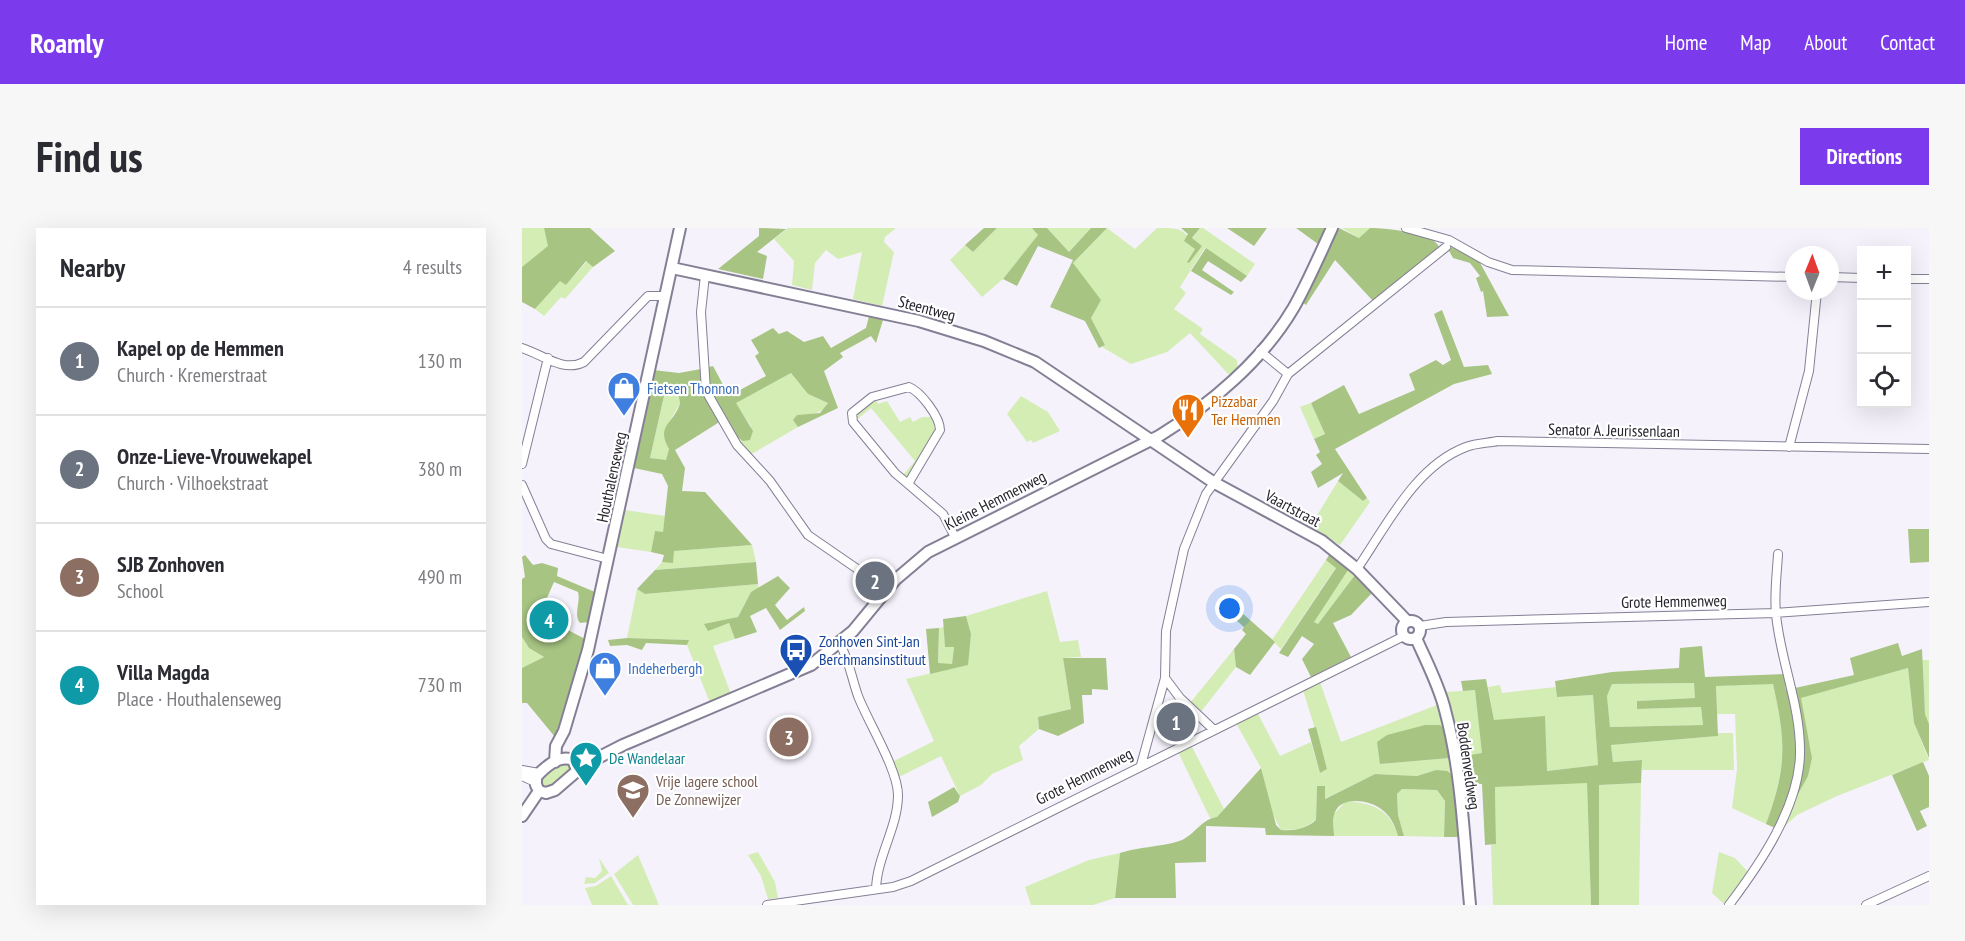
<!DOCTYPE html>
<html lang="en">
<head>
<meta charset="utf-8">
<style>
  :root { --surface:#fff; --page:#f7f7f7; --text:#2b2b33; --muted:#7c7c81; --line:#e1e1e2; --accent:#7c3aed }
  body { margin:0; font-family:"PT Sans Narrow",sans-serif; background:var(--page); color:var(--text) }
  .controls { position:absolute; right:18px; top:18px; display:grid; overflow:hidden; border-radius:0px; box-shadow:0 6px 24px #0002 }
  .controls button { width:54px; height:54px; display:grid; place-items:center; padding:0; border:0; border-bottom:2px solid var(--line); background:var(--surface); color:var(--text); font:30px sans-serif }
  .compass { position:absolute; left:1263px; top:18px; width:54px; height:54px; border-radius:50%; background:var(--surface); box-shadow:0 6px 24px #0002; rotate:1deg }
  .you { position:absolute; left:708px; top:381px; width:21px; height:21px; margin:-15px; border:4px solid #fff; border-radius:50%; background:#1a73e8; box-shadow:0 0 0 9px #1a73e833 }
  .badge { display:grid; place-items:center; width:39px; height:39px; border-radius:50%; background:var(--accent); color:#fff; font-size:20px; font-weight:700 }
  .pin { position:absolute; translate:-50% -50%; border:3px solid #fff; box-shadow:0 2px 6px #0006 }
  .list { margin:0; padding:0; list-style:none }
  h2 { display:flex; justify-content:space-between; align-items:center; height:78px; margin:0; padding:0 24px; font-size:26px }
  h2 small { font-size:20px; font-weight:400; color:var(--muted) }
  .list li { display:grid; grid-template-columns:39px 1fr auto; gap:18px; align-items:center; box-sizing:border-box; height:108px; padding:0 24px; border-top:2px solid var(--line) }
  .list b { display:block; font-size:22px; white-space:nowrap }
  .list p { margin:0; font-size:20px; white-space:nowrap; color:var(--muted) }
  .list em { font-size:20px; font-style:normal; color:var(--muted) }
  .icon { flex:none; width:33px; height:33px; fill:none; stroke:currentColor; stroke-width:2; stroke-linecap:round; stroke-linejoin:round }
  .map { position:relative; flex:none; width:1407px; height:677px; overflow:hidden; border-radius:0px }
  header { display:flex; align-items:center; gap:36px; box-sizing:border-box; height:84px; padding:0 30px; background:var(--accent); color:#fff }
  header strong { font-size:28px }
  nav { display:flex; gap:33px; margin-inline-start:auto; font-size:21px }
  .intro { display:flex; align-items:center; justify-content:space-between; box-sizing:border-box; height:144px; padding:0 36px }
  h1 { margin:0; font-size:42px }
  .button { padding:15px 27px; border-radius:0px; background:var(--accent); color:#fff; font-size:21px; font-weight:700 }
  main { display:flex; gap:36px; padding:0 36px }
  aside { flex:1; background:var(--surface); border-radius:0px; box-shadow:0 6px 24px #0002 }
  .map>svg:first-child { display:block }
  .green { fill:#d4edb5 }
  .forest { fill:#a7c483; fill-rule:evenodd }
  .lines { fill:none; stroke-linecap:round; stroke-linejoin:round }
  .street-casing { stroke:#857f95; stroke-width:10 }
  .secondary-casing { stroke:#857f95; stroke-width:14 }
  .street { stroke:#fff; stroke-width:8 }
  .secondary { stroke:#fff; stroke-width:10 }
  .labels { text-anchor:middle; stroke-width:4.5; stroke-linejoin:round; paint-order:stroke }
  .street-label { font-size:16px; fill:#26232c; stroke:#fff }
  .shop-label { font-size:16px; fill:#366cbe; stroke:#fff; text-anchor:start }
  .food-label { font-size:16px; fill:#c56008; stroke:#fff; text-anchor:start }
  .transit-label { font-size:16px; fill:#164399; stroke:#fff; text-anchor:start }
  .culture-label { font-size:16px; fill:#0d838f; stroke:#fff; text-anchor:start }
  .education-label { font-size:16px; fill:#785e54; stroke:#fff; text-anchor:start }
</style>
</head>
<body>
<header>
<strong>Roamly</strong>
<nav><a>Home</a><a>Map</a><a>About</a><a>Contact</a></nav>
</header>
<div class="intro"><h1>Find us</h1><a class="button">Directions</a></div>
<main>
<aside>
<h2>Nearby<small>4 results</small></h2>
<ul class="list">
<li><span class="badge" style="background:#6b7280">1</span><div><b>Kapel op de Hemmen</b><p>Church · Kremerstraat</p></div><em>130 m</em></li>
<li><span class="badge" style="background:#6b7280">2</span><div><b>Onze-Lieve-Vrouwekapel</b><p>Church · Vilhoekstraat</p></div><em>380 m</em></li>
<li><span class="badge" style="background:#8d6e63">3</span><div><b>SJB Zonhoven</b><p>School</p></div><em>490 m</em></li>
<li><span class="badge" style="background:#0f9aa8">4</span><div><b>Villa Magda</b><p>Place · Houthalenseweg</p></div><em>730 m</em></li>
</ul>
</aside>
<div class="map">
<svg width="1407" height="677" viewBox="0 0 1407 677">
  <rect width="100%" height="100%" fill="#f5f2fc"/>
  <path class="green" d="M0,0H22L27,18L0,39Z
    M266,0H374L363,9L362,14L372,24L360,78L331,71L340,24L316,31L304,22L293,35L290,62L270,57L272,33L252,11Z
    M475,0H510L517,7L481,51L460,69L428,32L443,17L451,24Z
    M525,0H569L547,24Z
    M585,0L613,21L635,0C659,0 663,0 673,21L665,34L680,18L670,11L678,0H681L733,36L725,48L683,20L658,59L664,65L652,81L681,101L678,106L715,132L716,141L709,149L668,105L645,124L609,136L580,119L583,117L569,90L551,35Z
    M820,0H848L837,10Z
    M65,33L71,39L43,71L39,69L22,88L13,81L38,52L44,57Z
    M269,145L286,166L306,175C300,187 288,186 275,187L272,192L276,199L228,227L213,207L221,212L229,198L213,175Z
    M155,158C162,174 157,177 150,189C146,195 145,206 143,213L147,221L144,233L128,230L144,159Z
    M499,168L526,184L538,203L511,215L509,212L505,214L485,186Z
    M354,171L356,176L365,173L378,194L388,189L391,194L400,189H410L416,200L387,249L380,248L393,233L349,180L333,193L332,186Z
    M789,175L803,206L792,211L778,179Z
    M816,253L841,273L845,270L848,274L818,317L788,299Z
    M103,282L143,288L141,304H133L129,324L95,319Z
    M230,317L234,334L133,342L140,334H151V323Z
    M804,332L814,339L759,421L750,412Z
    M826,342L833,347L796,396L791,394Z
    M236,356L237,360L229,364L216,389L186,402L207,395L213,411L191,418L209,466L188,475L165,417L167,412L105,410L115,361L123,366Z
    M525,363L538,414L556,412L559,429L541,430L549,481L516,489L517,501L497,518L501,532L470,546L459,557L438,568L419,528L377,549L370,534L412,513L384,451L445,437L449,406L444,388Z
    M422,399L423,419L432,418L430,436H416L417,400Z
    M0,409L7,420L23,430L0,440Z
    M712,421L714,439L678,485L668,475Z
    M1399,432H1407V496L1403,486Z
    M1386,440L1392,495L1407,532L1315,568L1275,587L1261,600L1290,530L1278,470Z
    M798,454L819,514L915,477L924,502L858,536L928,530L931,547L914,542L895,548L853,546L802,571L795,558L794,592L779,601L759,602L749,583L739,540L714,495L735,484L758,528L789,514L798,545L805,540L781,462Z
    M1172,455L1174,470L1115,473V481L1179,479L1181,497L1088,499L1085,468L1090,456Z
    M1251,455C1264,513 1265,539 1244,596L1210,580L1215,541L1213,486H1195L1194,458Z
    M978,457L980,465L1034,459L1035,469L1071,467L1076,537L1025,543L972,492L966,459Z
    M953,462L961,525L941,528L923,464Z
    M1196,505H1211L1212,542H1120V532L1091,534L1089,517L1195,508Z
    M669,517L702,581L695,589L688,590L656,524Z
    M40,534L49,536V545L26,561L19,558L18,551Z
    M1065,554L1069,677H971L969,617L974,616L973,559Z
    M1119,555L1117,677H1077V557Z
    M880,561L915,562L923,573L922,609L882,608L876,587L875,566Z
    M824,573C850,575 868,581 876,608H812V586Z
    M236,624L253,654L256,670L246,671L239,648L226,627Z
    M1197,624L1213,630L1227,645L1203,677L1190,665Z
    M598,625L593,670L571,677H509L503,659L567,632Z
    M116,627L137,677H111L92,646Z
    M77,630L87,645L73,655L62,656L64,649L73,650L80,643Z
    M89,648L106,677H70L63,660L74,658Z"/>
  <path class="forest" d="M22,0H68L93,23L71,39L64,33L44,57L38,53L13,81L0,74V39L26,18Z
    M237,0L264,1L235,24L245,28L241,51L196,41L237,8Z
    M462,0H475L451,24L443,17Z
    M510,0H525L547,24L569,0H585L551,35L579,72L569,90L583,117L577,120L563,93L528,79L551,32L516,18L495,58L481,51L516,7Z
    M659,0H678L670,10L680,18L667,35L665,34L673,21L662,13L666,6Z
    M705,0H745L732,18Z
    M774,0H805L796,16Z
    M817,0L837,10L848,0C863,0 913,5 917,19L915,24L851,73L813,32L784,77L780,74Z
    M930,19L956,31L987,88L965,89L961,63L959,64L954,50L958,48L948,35L931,30L926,21Z
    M684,20L725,48L719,54L686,33L680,42L712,64L709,67L669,43Z
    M920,82L942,139L966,137L970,146L932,156L813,221L845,270L841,273L816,253L821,245L796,260L789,244L800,236L794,227L798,224L792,211L803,206L789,175L822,157L837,186L893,162L887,146L914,132L921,137L929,132L912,86Z
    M347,88L361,92L354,115L349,108L318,125L321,129L302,143L316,180L276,199L271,192L275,187L298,185L306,175L286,166L269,145L214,175L231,203L228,212L221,213C200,199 186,164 187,139L191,138L207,168L244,148L233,128L237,125L229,112L251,100L257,106L265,103L282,114L301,108L309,120L344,100Z
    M179,141L181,164L199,193L153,222L163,240L160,263L183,264L230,317L152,323L151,335L140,334L142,327L129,324L133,303L141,304L146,258L140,246L112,240L131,142L157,145ZM155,158L158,175C153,195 133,197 147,221L144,232L128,230L144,159Z
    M1386,301H1407V334L1388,335Z
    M3,327L11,337L20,335L36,340L35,348L73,364L67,394L58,395C51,387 59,374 56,364L32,354L13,397L39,412L46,402L63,411L33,509L5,475H0V440L22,429L7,420L0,409V351L3,349L0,329Z
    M807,327L826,342L792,394L796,396L833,347L850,365L829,387L811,395L829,429L789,449L780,431L792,416L780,408L766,429L757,425L814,340L804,332Z
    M234,334L236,356L123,366L115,361L133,342Z
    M256,348L268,360L253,377L265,392L282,379L283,383L258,402L244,380L228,388L235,404L213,411L207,395L186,403L182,396L216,389L229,364Z
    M720,385L753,414L728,447L714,439L712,421L724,406L720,402L722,399L714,392Z
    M444,388L449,406L446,437L408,446L404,401L417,400L416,435L430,436L432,419H423L421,391Z
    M105,410L167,412L165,417L124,415L120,422L105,417L88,418L86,412Z
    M1376,415L1380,428L1400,421L1403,486L1407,496V530L1392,495L1386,440L1279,470L1290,530L1286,548L1270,577L1264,574L1253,600L1244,596C1265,539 1264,514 1251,456L1194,458L1196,508L1089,517L1091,534L1120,532L1119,555L1077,557V677H1069L1065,555L973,559L974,616L963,617L960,556L944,555L941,528L960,525L953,462L941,463L939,453L964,451L972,492L1023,488L1025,543L1076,537L1071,467L1035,469L1033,453L1090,444L1157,440L1158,420L1180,418L1183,449L1262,446L1264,462L1332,447L1328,430ZM1172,455L1173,470L1115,473V481L1179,479L1181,497L1088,499L1085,468L1090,456Z
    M541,430H584L586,462L570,461V467H560L562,495L536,508L517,501L516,489L549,481Z
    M903,497H918L924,502L928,530L858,536L855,514L865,507Z
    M794,499L805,541L798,545L786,501Z
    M1401,534L1407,548V579L1398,583L1405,598L1395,603L1370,547Z
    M739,540L754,597L759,602C772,603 784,601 794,592L795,558H803V571L853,546L895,548L914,542L925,543L931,547L936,609H922L923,573L915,562L880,561L875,566L876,587L882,608H876C873,597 868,587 859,581C847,572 820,568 813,584C810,591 812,601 812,608L744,607L743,600L684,598V634L653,635L654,670H593L598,625C616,619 646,618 660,612C673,606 680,591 695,589Z
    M432,559L438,568L436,574L410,589L406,574Z"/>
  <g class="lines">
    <g class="street-casing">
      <path id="street" d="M884,0L927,12L966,34L990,42L1272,49
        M183,47L179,84L184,163L215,217L248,253L286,307L347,349L357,372
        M1308,49L1340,50
        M1384,51H1407
        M0,120C20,126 41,145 62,134L126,68H143
        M738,123L766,146
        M1267,219L1287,143L1295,63
        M0,236L26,130
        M386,256L373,245L331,194L330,185L350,169L387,159C399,164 418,189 418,202L386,256L421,286L433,309
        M0,257L24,311L29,316L86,331
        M835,341C864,299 893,238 944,219C954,215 966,215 976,213L1407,221
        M347,349L373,352
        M898,398L924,394L1254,385L1407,374
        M318,416C327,432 330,451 336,468C346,494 376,542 376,567C376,599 355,628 354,661
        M643,450L658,470L692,502
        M619,537L643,450L644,403L662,321L684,266L751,173L766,146L924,19
        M0,542L17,545
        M0,548L13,554
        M245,677L371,659L389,653L882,408
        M1207,677C1238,636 1277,579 1278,526C1279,478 1258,432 1254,386C1252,366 1255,345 1256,326
        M1344,677L1407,648"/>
    </g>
    <g class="secondary-casing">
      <path id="secondary" d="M150,40L397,93L462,113L513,134L691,254L800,313L835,341L885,393
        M880 402a9 9 0 1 1 18 0a9 9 0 1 1-18 0Z
        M894,410C904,433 917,457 923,482C940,545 942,612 948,677
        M33,534L34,518L42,503L66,422L158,0
        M17,563L24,565L33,562L62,537L101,517L289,437L331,403L373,352L406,324L637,208C689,176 741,132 772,79C786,54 798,26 810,0
        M17,563L14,557V549C23,539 37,526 51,532L55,542
        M0,588L17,563"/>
    </g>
    <use href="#street" class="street"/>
    <use href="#secondary" class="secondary"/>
  </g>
  <defs>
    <g id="shop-pin" transform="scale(1.725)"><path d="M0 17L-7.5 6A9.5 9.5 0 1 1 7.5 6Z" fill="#3f7fe0" stroke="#fff"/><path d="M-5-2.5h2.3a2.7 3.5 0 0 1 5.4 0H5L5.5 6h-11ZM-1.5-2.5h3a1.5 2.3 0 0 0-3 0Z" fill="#fff"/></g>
    <g id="restaurant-pin" transform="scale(1.725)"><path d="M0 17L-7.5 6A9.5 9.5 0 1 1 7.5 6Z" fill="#e8710a" stroke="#fff"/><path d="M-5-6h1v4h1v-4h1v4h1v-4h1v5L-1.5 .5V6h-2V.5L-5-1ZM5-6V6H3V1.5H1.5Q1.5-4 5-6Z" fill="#fff"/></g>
    <g id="bus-pin" transform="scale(1.725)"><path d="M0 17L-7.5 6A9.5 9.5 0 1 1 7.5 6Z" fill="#1a4fb4" stroke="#fff"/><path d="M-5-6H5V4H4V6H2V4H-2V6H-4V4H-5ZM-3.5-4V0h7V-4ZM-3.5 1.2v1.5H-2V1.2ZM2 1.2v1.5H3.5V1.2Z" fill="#fff"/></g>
    <g id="sight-pin" transform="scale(1.725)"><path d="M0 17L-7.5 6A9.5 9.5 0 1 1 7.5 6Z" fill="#0f9aa8" stroke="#fff"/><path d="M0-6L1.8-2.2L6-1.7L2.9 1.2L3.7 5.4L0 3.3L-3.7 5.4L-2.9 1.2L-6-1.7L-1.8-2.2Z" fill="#fff"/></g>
    <g id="school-pin" transform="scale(1.725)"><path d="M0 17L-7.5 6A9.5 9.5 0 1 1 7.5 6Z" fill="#8d6e63" stroke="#fff"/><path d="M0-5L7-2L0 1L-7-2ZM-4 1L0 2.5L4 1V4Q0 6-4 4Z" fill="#fff"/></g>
  </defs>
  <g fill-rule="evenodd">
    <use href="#shop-pin" x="102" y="160"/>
    <use href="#restaurant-pin" x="666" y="182"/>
    <use href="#bus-pin" x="274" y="422"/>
    <use href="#shop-pin" x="83" y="440"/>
    <use href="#sight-pin" x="64" y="530"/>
    <use href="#school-pin" x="111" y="562"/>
  </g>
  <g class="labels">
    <g class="street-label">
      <text transform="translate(405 80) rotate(15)" y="6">Steentweg</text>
      <text transform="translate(1092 202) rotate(1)" y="6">Senator A. Jeurissenlaan</text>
      <text transform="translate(89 249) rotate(-78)" y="6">Houthalenseweg</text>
      <text transform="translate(473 272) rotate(-27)" y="6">Kleine Hemmenweg</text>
      <text transform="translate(771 280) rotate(28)" y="6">Vaartstraat</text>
      <text transform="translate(1152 373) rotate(-1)" y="6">Grote Hemmenweg</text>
      <text transform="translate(947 538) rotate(82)" y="6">Boddenveldweg</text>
      <text transform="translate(562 548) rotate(-27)" y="6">Grote Hemmenweg</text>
    </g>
    <g class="shop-label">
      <text x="125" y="166">Fietsen Thonnon</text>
      <text x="106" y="446">Indeherbergh</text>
    </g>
    <g class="food-label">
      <text x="689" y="179">Pizzabar<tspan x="689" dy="18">Ter Hemmen</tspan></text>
    </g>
    <g class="transit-label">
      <text x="297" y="419">Zonhoven Sint-Jan<tspan x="297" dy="18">Berchmansinstituut</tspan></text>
    </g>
    <g class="culture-label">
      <text x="87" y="536">De Wandelaar</text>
    </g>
    <g class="education-label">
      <text x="134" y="559">Vrije lagere school<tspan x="134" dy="18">De Zonnewijzer</tspan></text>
    </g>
  </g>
</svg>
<div class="controls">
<button>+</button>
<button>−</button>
<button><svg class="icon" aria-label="locate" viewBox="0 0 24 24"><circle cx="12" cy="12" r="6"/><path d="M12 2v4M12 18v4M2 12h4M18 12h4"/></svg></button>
</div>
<svg class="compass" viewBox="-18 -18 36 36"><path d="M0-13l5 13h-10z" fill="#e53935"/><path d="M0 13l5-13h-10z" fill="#7c7c81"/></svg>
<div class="you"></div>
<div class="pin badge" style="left:654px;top:494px;background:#6b7280">1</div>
<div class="pin badge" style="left:353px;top:353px;background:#6b7280">2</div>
<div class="pin badge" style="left:267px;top:509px;background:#8d6e63">3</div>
<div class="pin badge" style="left:27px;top:392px;background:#0f9aa8">4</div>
</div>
</main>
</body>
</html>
